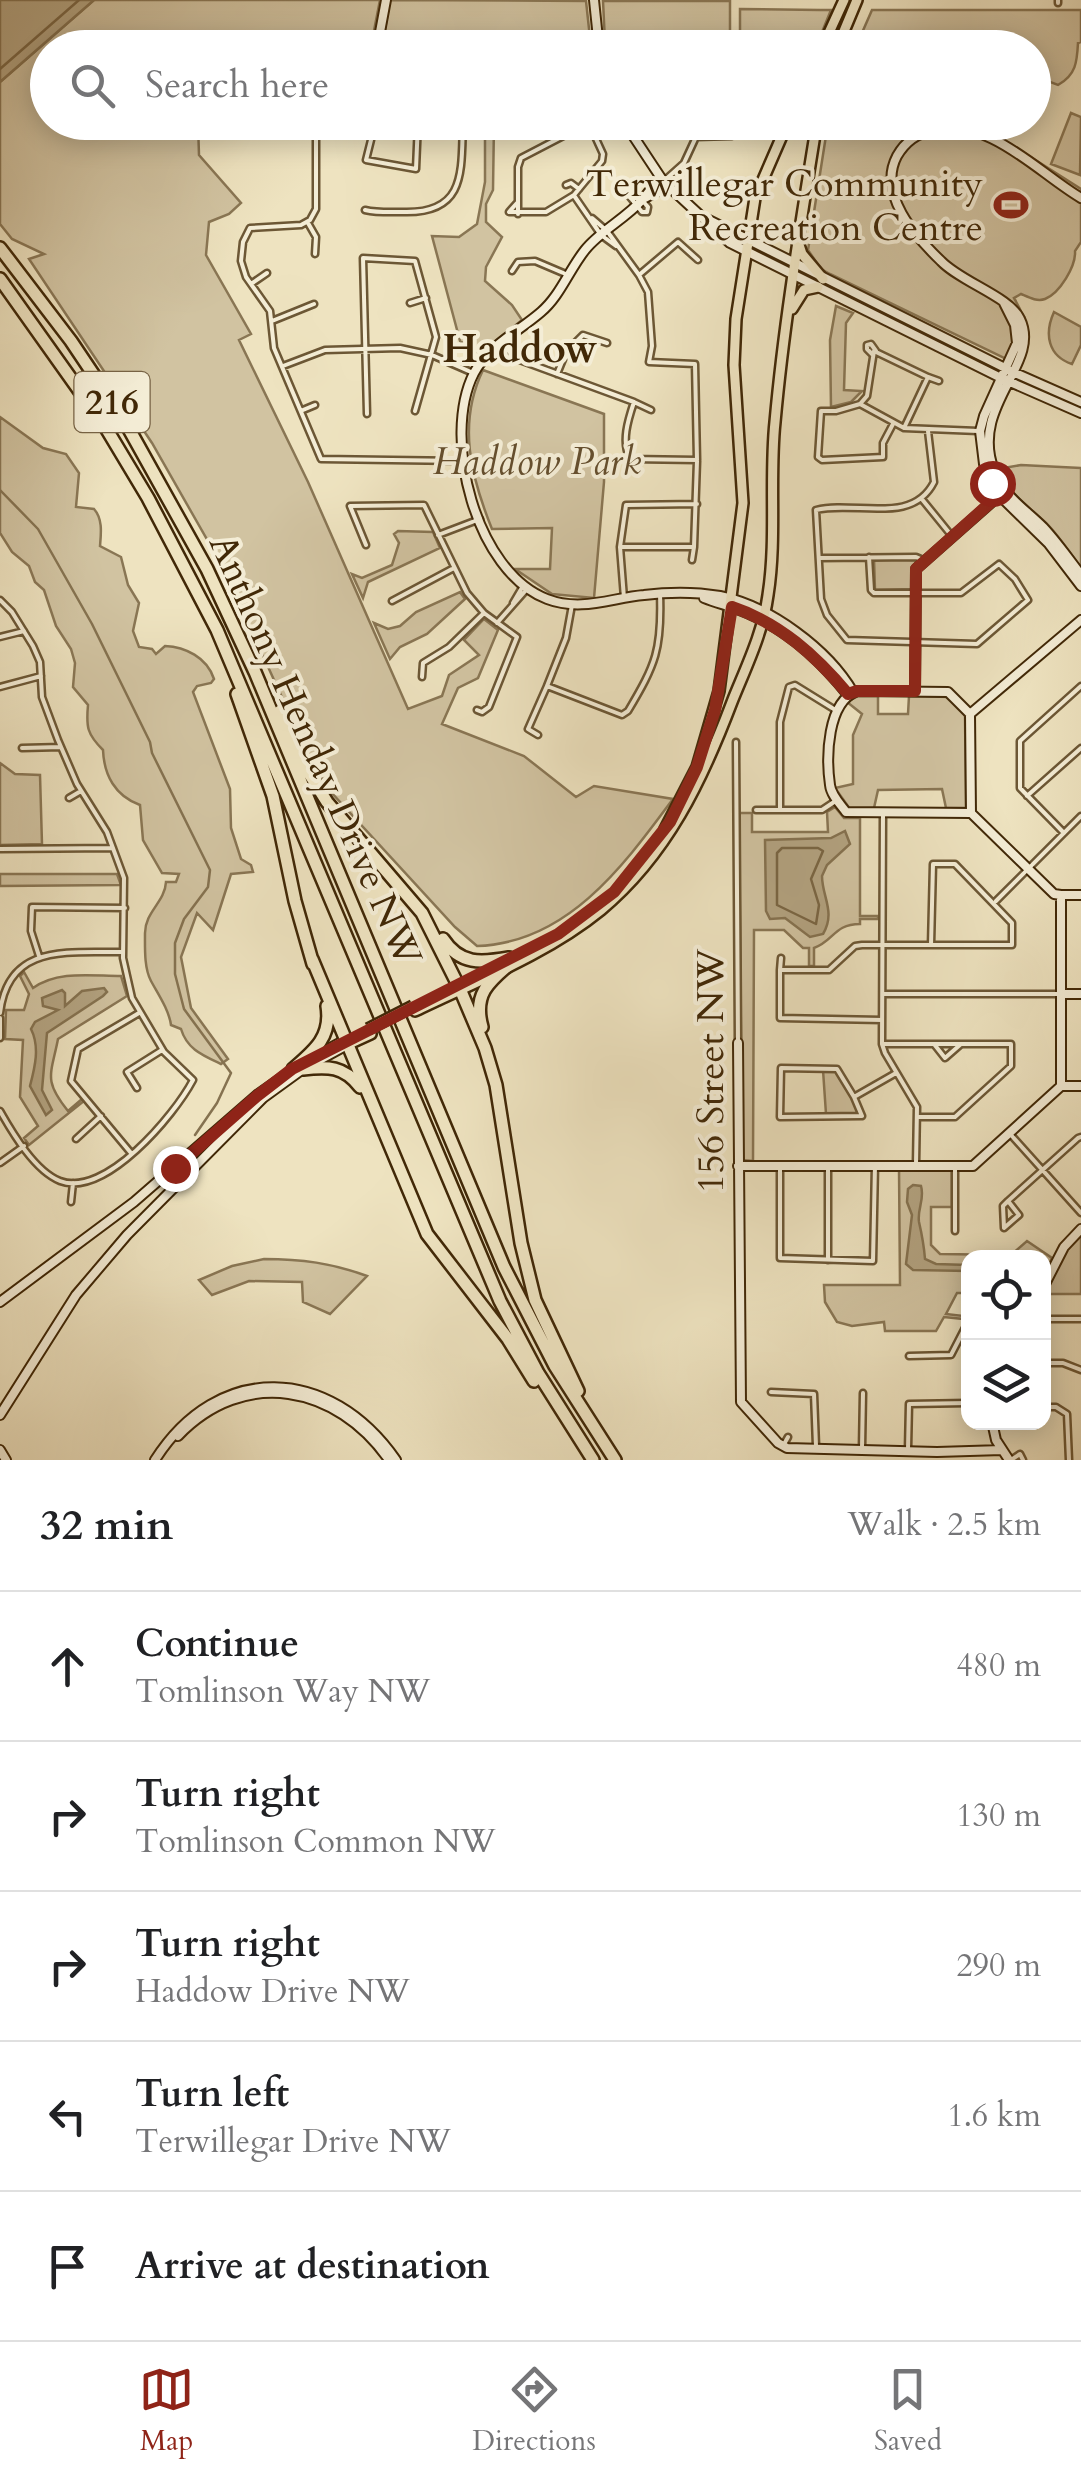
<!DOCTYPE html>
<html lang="en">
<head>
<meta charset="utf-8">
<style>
  :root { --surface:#fff; --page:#f6f6f6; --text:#202124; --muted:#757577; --line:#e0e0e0; --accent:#8f2418 }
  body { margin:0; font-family:Cardo,serif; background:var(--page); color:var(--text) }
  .controls { position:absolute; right:30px; bottom:30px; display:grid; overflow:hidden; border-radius:20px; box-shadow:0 5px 25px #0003 }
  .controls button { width:90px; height:90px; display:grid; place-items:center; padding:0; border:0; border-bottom:2px solid var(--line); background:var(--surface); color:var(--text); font:50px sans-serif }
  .stop { position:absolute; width:30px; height:30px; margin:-22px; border:8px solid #8f2418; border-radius:50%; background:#fff }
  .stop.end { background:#8f2418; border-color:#fff; box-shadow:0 2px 10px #0008 }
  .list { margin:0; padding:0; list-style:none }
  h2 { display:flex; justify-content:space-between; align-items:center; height:130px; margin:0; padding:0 40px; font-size:42px }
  h2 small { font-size:32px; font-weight:400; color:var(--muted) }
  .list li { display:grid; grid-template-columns:65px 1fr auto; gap:30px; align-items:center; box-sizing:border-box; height:150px; padding:0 40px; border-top:2px solid var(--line) }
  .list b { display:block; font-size:38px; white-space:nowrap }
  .list p { margin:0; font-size:32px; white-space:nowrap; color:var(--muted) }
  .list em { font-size:32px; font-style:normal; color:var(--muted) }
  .icon { flex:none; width:55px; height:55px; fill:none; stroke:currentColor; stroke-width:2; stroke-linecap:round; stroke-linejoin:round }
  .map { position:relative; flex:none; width:1081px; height:1460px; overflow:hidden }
  .search { position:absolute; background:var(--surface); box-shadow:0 5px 25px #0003; left:30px; right:30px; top:30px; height:110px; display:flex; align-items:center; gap:25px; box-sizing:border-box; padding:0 35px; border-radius:55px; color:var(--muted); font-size:38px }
  .sheet { height:880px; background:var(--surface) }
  nav { display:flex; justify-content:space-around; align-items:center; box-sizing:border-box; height:140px; border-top:2px solid var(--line); background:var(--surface); font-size:28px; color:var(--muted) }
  nav a { display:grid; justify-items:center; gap:5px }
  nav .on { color:var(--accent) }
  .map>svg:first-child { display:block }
  .green { fill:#d1c3a1; stroke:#897654; stroke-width:2.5 }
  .water { fill:#b3a381; stroke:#857250; stroke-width:2.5 }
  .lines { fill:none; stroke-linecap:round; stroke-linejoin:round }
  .shore { stroke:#7a6644; stroke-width:2.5 }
  .stream { stroke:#857250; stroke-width:2.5 }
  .street-casing { stroke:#6c5735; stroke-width:9 }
  .secondary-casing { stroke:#412807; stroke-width:12 }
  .primary-casing { stroke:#412807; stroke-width:14 }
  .highway-casing { stroke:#412807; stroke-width:16 }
  .street { stroke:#f4edd6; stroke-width:4 }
  .secondary { stroke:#f4edd6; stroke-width:8 }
  .primary { stroke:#eee3c0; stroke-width:9 }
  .highway { stroke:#eee3c0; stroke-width:11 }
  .primary-bridge-casing { stroke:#412807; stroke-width:14; stroke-linecap:butt }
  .primary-bridge { stroke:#eee3c0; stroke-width:9 }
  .route { stroke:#8f2418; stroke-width:12 }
  .labels { text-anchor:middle; stroke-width:8; stroke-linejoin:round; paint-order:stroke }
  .shield { fill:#f4edd6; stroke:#776345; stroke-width:2.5 }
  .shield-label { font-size:35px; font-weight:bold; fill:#412807 }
  .poi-label { font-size:38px; fill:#412807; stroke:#f4edd6; text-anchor:end }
  .park-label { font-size:38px; font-style:italic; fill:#654f2e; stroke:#f4edd6 }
  .street-label { font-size:38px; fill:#412807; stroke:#f4edd6 }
  .neighbourhood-label { font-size:40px; font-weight:bold; fill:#412807; stroke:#f4edd6 }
</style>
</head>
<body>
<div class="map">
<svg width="1081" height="1460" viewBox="0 0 1081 1460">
  <rect width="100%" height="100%" fill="#eee3c0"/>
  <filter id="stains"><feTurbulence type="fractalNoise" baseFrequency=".002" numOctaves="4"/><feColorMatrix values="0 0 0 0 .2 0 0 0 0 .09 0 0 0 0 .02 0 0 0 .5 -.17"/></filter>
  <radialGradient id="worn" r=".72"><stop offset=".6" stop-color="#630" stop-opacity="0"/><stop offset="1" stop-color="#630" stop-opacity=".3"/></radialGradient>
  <path class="green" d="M94,0H380L372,41H336V47L48,48V122L198,123L199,155L241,203L229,214L209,222L206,255L251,334L239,340L308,482L408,709L442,696L449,675L479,655L464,640L484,619L498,630L478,678L458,688L442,724L524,756L576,797L594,786L673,799C624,865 568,943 477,946L455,927L330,791L307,752L221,564L152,443L29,259L44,254L12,239L0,224V82Z
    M390,0L586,1L591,47H382Z
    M603,1H730V41L605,42Z
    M740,9L820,10H831L818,42L740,41Z
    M872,10H1081V42L1078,43C1077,62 1076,75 1058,85L1034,76V48L846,47L847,42H858Z
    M1071,113L1081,117L1080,175L1051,164Z
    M485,123H494L493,190L486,204V222L502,237L486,267L485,281L512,305L522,320L480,354L460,341L432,236L459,237L477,224L485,182Z
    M828,123H963L999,137L1081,189V242L1075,251C1076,266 1060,293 1045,299C1037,302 1028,297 1021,294L1014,298C1027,320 1033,340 1021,366L830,274L821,269L808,250Z
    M836,306L853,313L846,323L844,390L862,391L851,402L831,407L830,340Z
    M1054,312L1081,327V345L1072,364C1048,356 1044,334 1054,312Z
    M483,370L604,414V482L594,598L552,594L515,569H550L552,528L492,529C471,477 457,424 483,370Z
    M0,417L43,448L66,454L79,473L76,507L94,509C103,519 101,534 100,546L121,557L128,585L139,603L133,631L139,647L152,649L156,654L165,646C185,647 207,657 214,679L211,683L197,686L193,692L230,789L231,828L241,859L251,865L253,872L231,874L213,930L197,913L181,957L191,1008L228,1059L221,1064C202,1055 187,1049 181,1029L171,1025C169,1010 158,994 151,981C144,968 145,948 145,933C145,912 165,902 166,882H176L179,874L162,873L143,840L140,805C115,796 104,775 103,750C87,734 86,727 88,705L73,687L75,663L71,649L56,626L44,590L35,582L29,566L12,552L0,533Z
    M1021,465L1081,468V568C1070,553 1059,536 1046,523C1027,505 1009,494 998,469Z
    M398,531L433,532L440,548L368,582L363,598L352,574L362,578L392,565L399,543L394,534Z
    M874,559L916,560L912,589L875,590Z
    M460,592L465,599L427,634L400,647L390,659L374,623L388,629L400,626L416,612Z
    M858,696H878V714H908L909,696L950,697L965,714L966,808H946L942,789L878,790L874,808L850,809L835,788L853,784V735L862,714L847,702Z
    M0,763L15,774L40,775L42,844L0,845Z
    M835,807L844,818H860V916H878V919H860V924C834,924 834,941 814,948V966H809V948H803L784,930H754L753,1161L742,1160L739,813H752V832H828L827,812Z
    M0,874H117L121,885L0,886Z
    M24,972L33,988C58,970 92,976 121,976L127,996L58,1039C51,1075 43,1080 68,1111L82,1099L84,1101L29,1145L24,1138L38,1126L20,1097L23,1040L5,1039L6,1010H24L29,994L20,976Z
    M823,1070H835L859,1110L857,1113L826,1114Z
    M899,1168L952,1169V1207H931V1245L940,1254L1011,1255L1027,1241L1052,1258L1044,1274V1258H968V1293H957L946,1314L964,1316V1319L944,1317L936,1331H885L884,1322L852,1326L837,1322L825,1302L824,1285H900Z
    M1081,1233V1294H1045L1060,1259Z
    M264,1259C301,1259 332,1263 367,1276L330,1314L303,1302L302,1282L249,1281L212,1295L199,1280L232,1266Z"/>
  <path class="water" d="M0,0H94L0,82Z
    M845,831L850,844L827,865L822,876C822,897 836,912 823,934L810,937L785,918L770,919L766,911L765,840L831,838Z
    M104,988L107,992L103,996L47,1033L42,1090L52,1110L46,1115L30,1086C35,1067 40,1047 31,1029L35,1022L58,1010L43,1006L42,998L62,990L65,993V1006L82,991Z
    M913,1185L921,1186C925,1199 917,1209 919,1222C922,1235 924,1246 925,1259L936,1264L968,1265V1271L913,1270L906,1264L912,1215L907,1202L908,1189Z"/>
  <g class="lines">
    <path class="shore" d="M0,69L79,0
      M782,848H818L823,851L811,879L819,905L816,924L777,905V853Z"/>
    <path class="stream" d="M0,490L38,529L92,624L150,742L152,753L210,870L208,887L184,919L175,943V974L184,1009L231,1073L217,1103L195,1135"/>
    <g class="street-casing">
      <path id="street" d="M1058,3V0
        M321,122L316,131V209L310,220L301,225L250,228L243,242L241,261L246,277L270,311L274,348L321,459L462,461
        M371,140L366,160L416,169L418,122
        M665,180L684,163L696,137L732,136
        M566,185L571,183L579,189
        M635,192L648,207L647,212H642L630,197Z
        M575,197L601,235L616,246
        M517,203L509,212H546L574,195L602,161L603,154L592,130L586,128L571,132L521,158L518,167V214
        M365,210C378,213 391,212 405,212C467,213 461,170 463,122
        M308,223L316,237L315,254
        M512,271L518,262L535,261L568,275
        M639,275L678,242L698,260
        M251,284L267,273
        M410,303L426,298
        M272,321L314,304
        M502,344L517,359L634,402C628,420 621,442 630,459L697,460L695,364L649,362L652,346L648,292L639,275L607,231L592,218
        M872,354L867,349V345L871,344L876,351
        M283,366L325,350L400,348L432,355L471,372
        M557,374L566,352L583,335L607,343
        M928,377L939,381
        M634,402L651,410
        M860,404L836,411H821L818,457L822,460L883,457V443L893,424
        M860,404L867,396L874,351L928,377L904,428
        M860,404L904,428L978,431
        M303,410L315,405
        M367,414L363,258L415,261L436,337L415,411
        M921,498L951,535
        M438,535L480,519
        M366,545L350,506L424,505L467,593L484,613L517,637L489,707L482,712L477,710
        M620,547H694L697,461
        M869,557L871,590L874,593H961L999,564L1015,579L1028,600L977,644L847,640L827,615L821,599L816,510C855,500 912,526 934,482L928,431
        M819,558L916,557L923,560
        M692,560L694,547
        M624,598L620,547L626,505L697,504
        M0,600L12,612L33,646L40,662L42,697L58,740L77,784L107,832L124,878L123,958L132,998L164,1052L193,1080C174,1116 105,1198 60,1181C35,1171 13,1134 0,1111
        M392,601L452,569
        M513,603L523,586
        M572,605L566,638L547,686L622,715L628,711C656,664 662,649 660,594
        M497,623L527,589
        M0,637L24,631
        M422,677L423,663L449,647L484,613
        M0,687L41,676
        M538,735L528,729L547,686
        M736,742L738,1042
        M22,748L61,747
        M1027,796L1081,748
        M69,798L81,791
        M756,810H822L834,802
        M780,810V722L789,687L795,685L837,711
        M883,813L882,1044L885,1053L917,1107L916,1164
        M1064,833L1020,788V741L1081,686
        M0,849L113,848
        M996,901L1081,816
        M39,956L31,931L32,907L125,908
        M780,970L781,958
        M883,994H1058
        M0,1013C8,943 68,953 121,952
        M0,1018V1038
        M882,1020L780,1018V970H829L855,946L862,945H1012V923L955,864H933L931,945
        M882,1044H1011V1066L955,1117H917
        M934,1044L945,1058L961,1044
        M781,1068L837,1069L854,1097L862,1116L780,1117Z
        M137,1088L127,1072L162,1050
        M854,1097L896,1073
        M1011,1135L1081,1213
        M76,1139L101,1116
        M131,1153L71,1081L78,1049L139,1013
        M0,1163L24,1146
        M955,1166V1231
        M780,1169V1258L873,1261L875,1165
        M1008,1201L1019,1215L1004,1228L1003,1206L1008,1201L1078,1138L1081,1137
        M71,1202L73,1183
        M828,1260V1166
        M1044,1319H1081
        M909,1356L951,1355L968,1322
        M1044,1363H1063L1081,1370
        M771,1392L814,1394L816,1446
        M1044,1407H1056L1067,1414L1069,1460
        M783,1446L788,1437
        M862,1448L863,1393
        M908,1449L909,1404L968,1403
        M1011,1460L1020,1454L1023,1460"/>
    </g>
    <g class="secondary-casing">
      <path id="secondary" d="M594,0L599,48
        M377,48L386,0
        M624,122L663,181L730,243L1001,378L1081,413
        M663,181C651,185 650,192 642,200C625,219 600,231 585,250C569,270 560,296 541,312C518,332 489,345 474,373C441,438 476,572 547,599C581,612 611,598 644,595C668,592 697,592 720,596C770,606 828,649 853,692
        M645,198L660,190L663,181
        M1081,198C1037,172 989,117 933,130C917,133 905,142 897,156C877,194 915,236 941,261C961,282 1010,297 1020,319C1042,364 969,405 994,470C1004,497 1024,508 1043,527C1057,542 1069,559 1081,575
        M701,216L1013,372L1081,402
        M1004,303L1015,325L1017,343L984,416L980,431L984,464L999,495L1049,544L1081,586
        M704,598C719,604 735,607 749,614C789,631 821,661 848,695
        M857,691L948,692L970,714L971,813L846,812C840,804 831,795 830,785C826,757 827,702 857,691Z
        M915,691L916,569L1001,494
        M970,714L1081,620
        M971,813L1054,894L1061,895
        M1061,994H1081
        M738,1043L741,1402L778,1443L787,1448L937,1452L1002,1450
        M310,1059L345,1040
        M1061,1086V895H1081
        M1061,1086H1081
        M738,1166H973L1061,1086
        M1044,1286L1064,1247L1081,1229
        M0,1302L134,1202L257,1095L294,1069
        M0,1415L76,1295L127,1235L263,1098L303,1069L347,1045
        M992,1422L996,1440L1009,1460
        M178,1436C244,1367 337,1385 389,1460
        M0,1450L6,1460
        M155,1460C218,1361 330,1365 396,1460"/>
    </g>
    <g class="primary-casing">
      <path id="primary" d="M822,48L844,0
        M837,48L857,0
        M799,245L802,254L823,279
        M792,309L804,290L818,287
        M665,829L697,767L719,691L743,503L734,365L736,319L755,198L788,122
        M415,1011C477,981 547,954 601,910C667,855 702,781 732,702C746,667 763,633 768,595C777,538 769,479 775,422C784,322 801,222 817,122
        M347,1045L371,1034"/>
    </g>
    <g class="highway-casing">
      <path id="highway" d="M0,248L71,341L124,420L207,569L255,672L504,1267L555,1366L615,1460
        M0,279L106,428L148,498L217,630L500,1301L538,1373L593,1460
        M237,694L273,796L295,901L313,964
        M280,711L302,762L327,802L422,913L460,989L485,1048L496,1085L521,1243L535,1300L578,1391
        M443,939C460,965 481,963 509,958
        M312,959L427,1234L508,1339L534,1381
        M482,1027C473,995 488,982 511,963
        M293,1069C314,1051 332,1037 327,1006
        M303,1069C328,1066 344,1066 360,1087"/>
    </g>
    <use href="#street" class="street"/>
    <use href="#secondary" class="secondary"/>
    <use href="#primary" class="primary"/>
    <use href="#highway" class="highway"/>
    <g class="primary-bridge-casing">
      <path id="primary-bridge" d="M368,1029L413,1006"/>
    </g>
    <use href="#primary-bridge" class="primary-bridge"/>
  </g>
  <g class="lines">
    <path class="route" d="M175,1168L257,1096L292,1069L558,934L614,892L670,822L697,767L715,710L732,607C780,623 816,656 848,694L857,691H915L916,569L999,495L992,483"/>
  </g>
  <defs>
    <g id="stadium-bare" transform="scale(2.7)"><path d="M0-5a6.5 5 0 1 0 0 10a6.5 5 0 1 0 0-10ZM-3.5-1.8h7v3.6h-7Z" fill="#8f2418" stroke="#f4edd6" stroke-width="2.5" paint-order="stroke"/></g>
  </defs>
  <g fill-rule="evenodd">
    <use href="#stadium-bare" x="1011" y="205"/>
  </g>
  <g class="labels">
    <rect class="shield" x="74.5" y="372" width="75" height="60" rx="8"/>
    <g class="shield-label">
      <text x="112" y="414">216</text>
    </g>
    <g class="poi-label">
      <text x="983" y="196">Terwillegar Community<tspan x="983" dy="44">Recreation Centre</tspan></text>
    </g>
    <g class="park-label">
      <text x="537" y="474">Haddow Park</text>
    </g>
    <g class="street-label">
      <text transform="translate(316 750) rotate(66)" y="13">Anthony Henday Drive NW</text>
      <text transform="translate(710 1071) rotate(-90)" y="13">156 Street NW</text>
    </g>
    <g class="neighbourhood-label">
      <text x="520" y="362">Haddow</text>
    </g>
  </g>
  <rect width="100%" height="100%" filter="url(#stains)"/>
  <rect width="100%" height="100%" fill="url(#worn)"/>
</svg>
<div class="controls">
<button><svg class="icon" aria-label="locate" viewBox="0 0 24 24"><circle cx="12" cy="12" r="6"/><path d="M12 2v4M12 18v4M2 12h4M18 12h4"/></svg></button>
<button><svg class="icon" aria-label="layers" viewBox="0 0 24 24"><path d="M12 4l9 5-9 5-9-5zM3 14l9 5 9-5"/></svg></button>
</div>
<div class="stop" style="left:992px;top:483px"></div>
<div class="stop end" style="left:175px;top:1168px"></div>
<div class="search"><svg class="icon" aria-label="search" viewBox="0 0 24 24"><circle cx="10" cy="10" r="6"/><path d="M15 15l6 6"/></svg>Search here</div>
</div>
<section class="sheet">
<h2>32 min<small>Walk · 2.5 km</small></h2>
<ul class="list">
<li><svg class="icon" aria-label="ahead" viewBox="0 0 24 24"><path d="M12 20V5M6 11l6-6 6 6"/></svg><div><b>Continue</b><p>Tomlinson Way NW</p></div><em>480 m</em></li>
<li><svg class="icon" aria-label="right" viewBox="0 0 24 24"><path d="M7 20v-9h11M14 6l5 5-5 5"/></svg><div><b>Turn right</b><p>Tomlinson Common NW</p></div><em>130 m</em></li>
<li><svg class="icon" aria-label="right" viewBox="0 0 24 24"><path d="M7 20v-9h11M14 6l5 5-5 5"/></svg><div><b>Turn right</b><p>Haddow Drive NW</p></div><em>290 m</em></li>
<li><svg class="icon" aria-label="left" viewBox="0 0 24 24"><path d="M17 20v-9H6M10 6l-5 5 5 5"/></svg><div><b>Turn left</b><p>Terwillegar Drive NW</p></div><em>1.6 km</em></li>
<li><svg class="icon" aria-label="arrive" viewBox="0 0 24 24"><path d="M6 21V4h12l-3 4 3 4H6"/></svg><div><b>Arrive at destination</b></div></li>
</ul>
</section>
<nav>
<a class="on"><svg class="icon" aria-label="map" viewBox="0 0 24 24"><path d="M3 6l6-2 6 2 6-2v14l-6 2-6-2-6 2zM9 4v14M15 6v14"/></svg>Map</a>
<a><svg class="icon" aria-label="directions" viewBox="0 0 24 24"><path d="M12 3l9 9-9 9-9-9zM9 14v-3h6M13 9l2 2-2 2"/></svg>Directions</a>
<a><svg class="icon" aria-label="saved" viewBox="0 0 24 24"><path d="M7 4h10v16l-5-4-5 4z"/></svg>Saved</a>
</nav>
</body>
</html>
